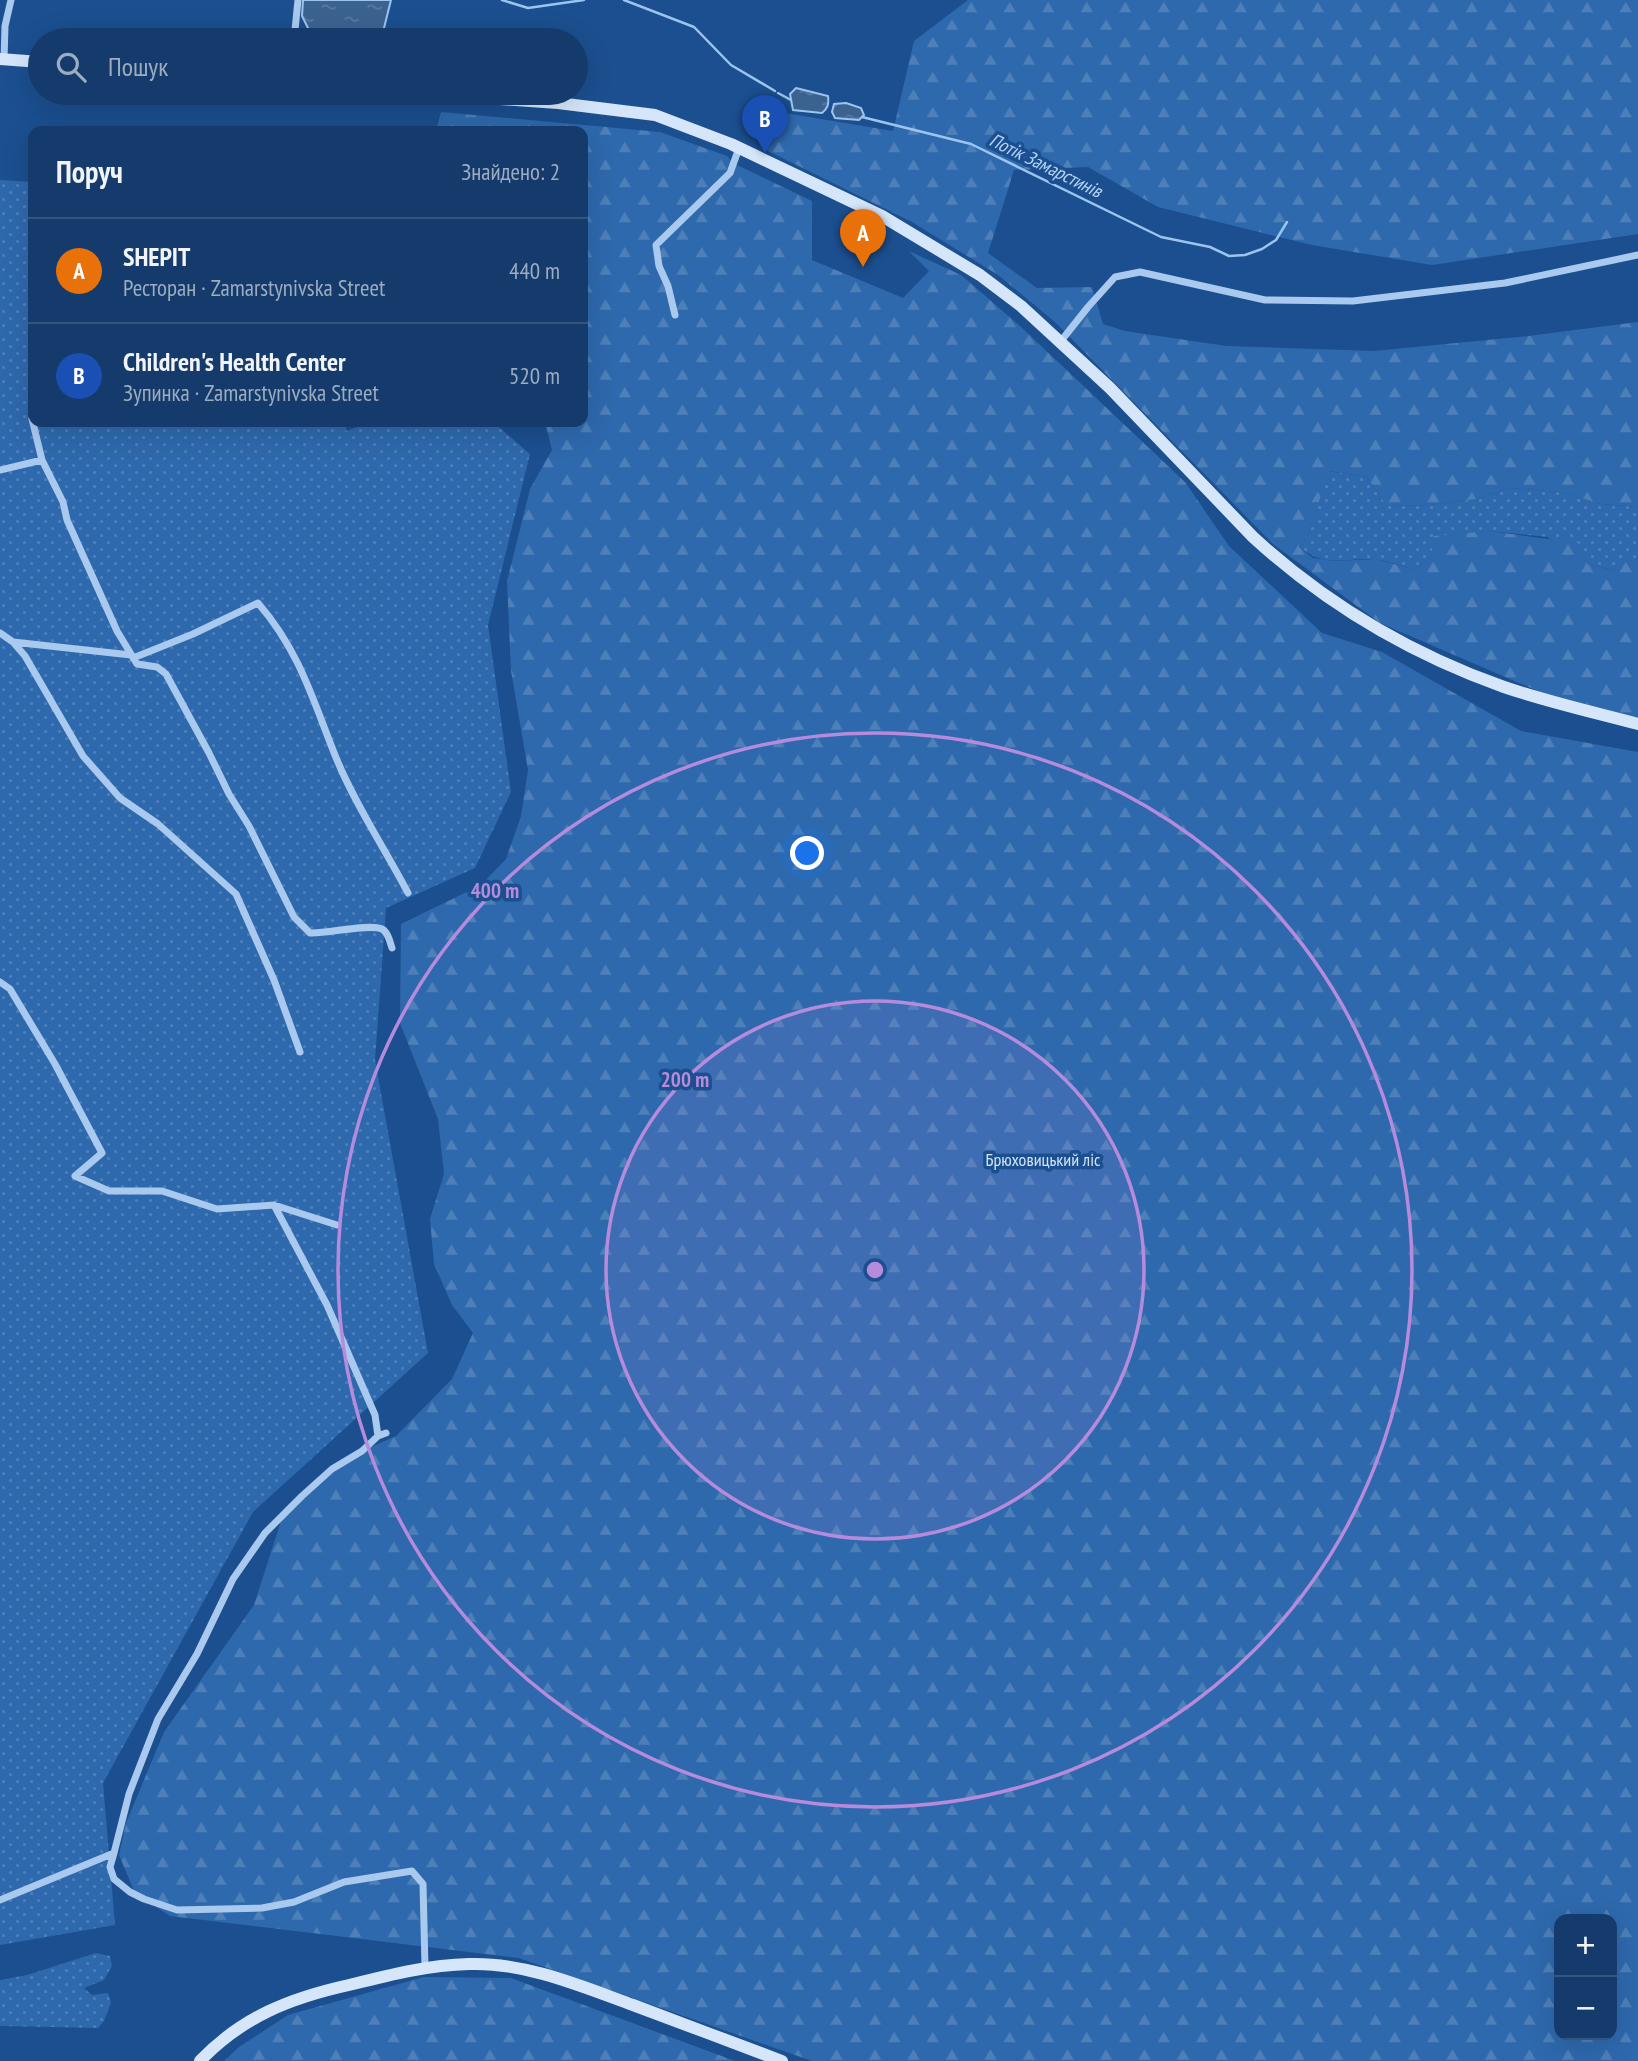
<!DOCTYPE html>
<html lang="uk">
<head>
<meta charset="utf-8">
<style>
  :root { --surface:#143b6b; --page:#1d4271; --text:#f1f3f6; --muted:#9dadc1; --line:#33557e; --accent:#ea580c }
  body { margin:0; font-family:"PT Sans Narrow",sans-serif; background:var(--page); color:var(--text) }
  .controls { position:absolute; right:21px; bottom:21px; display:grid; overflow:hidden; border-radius:14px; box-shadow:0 7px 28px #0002 }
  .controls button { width:63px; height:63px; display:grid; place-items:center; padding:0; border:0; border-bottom:2px solid var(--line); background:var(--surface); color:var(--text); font:35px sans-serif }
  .you { position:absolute; left:808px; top:854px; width:24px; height:24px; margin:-18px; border:5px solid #fff; border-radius:50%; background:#1a73e8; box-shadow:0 0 0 10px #1a73e833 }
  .badge { display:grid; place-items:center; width:46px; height:46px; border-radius:50%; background:var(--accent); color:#fff; font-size:23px; font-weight:700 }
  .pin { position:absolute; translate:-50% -58px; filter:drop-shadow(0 2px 4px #0008) }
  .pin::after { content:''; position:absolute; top:37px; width:24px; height:21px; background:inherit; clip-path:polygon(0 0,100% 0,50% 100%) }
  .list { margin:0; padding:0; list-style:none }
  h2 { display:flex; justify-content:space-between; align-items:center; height:91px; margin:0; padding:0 28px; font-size:30px }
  h2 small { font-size:23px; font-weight:400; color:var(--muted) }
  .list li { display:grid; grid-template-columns:46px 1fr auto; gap:21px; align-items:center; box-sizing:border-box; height:105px; padding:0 28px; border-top:2px solid var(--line) }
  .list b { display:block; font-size:26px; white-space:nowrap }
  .list p { margin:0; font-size:23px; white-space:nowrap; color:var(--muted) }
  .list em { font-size:23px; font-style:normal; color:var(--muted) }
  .icon { flex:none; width:38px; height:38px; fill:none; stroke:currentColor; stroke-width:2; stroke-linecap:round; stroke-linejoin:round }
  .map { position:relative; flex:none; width:1638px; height:2061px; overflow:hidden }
  .search { position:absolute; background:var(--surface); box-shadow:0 7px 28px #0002; left:28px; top:28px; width:560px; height:77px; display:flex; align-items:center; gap:18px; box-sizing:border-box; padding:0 24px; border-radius:38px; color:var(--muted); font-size:26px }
  .panel { position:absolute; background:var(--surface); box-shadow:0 7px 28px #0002; left:28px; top:126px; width:560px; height:301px; border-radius:14px }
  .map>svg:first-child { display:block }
  .grass { fill:url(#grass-dots) }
  .forest { fill:url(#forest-firs); fill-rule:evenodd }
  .water { fill:url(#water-ripples); stroke:#9cc4f0; stroke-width:2 }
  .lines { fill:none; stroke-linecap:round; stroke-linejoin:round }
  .stream { stroke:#9cc4f0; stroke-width:2.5 }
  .street { stroke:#a9c9ee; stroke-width:7 }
  .secondary { stroke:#d6e6fa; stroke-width:12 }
  .ring { fill:none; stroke:#b68bdc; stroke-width:3.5 }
  .labels { text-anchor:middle; stroke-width:7; stroke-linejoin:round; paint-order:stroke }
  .park-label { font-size:18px; fill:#cfe3fa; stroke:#1b4f8f }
  .water-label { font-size:19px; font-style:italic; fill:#b5d3f5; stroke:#1b4f8f }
  .centre { fill:#b68bdc; stroke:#1b4f8f; stroke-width:3.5 }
  .ring-label { font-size:21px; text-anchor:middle; font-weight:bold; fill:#b68bdc; stroke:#1b4f8f; stroke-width:7; stroke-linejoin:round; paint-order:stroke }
</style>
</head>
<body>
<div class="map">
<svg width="1638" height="2061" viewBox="0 0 1638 2061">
  <defs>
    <pattern id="grass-dots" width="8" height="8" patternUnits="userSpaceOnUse" patternTransform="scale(1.75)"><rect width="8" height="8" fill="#2e69ad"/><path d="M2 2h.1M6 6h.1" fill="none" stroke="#4d80b9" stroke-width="1.8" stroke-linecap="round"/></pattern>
    <pattern id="forest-firs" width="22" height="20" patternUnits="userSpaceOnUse" patternTransform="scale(1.75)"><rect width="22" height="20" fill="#2e69ad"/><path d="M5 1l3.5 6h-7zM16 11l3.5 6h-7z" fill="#4d80b9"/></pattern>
    <pattern id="water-ripples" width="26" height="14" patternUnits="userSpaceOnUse" patternTransform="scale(1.75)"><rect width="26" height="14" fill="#3c6290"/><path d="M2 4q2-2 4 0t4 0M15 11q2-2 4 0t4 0" fill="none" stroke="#597aa1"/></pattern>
  </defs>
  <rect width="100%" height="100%" fill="#1b4f8f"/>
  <path class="grass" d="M0,180L33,182V422H347L346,431L372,422H493L530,454L488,625L511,792L475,868L386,908L375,1060L428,1353L253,1512L103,1783L115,1925L0,1945Z
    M1328,471L1367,477L1387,506L1429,505L1476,499L1508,488L1561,492L1601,504L1638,507V559H1624L1614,570L1587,564L1547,537L1490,531L1431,556L1416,570C1403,567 1387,560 1373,559C1342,558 1326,568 1299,547L1308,534Z
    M96,1953L110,1956L112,1966L104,1980L84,1988L92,1995L108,1993L111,2003L104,2021L98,2028L0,2026V1980L27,1975Z"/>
  <path class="forest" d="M968,0H1638V234L1432,265L1312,245L1158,207L1088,167L1014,170L988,253L1037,288L1092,287L1103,324L1125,331L1226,346L1374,351L1528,336L1638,322V507L1601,504L1561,492L1508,488L1476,499L1429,505L1387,506L1367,477L1329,471L1308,534L1299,547L1313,558L1334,561L1376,559L1416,570L1431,556L1434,536L1490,531L1578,543L1587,564L1613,570L1624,559H1638V718L1540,692L1380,623L1273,544L1055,322L998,275L912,222L764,149L779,112L893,131L914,41Z
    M441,112L660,132L727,156L733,163L812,201V260L903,298L929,271L909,251L961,275L1020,326L1185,482L1229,546L1322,633L1382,652L1521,731L1638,752V2061H812L519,1958L170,1916L135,1893L119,1855L126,1823L164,1732L254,1605L282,1518L302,1496L362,1451L396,1436L452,1379L473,1333L452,1305L434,1264L430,1219L444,1174L438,1119L400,1023L401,924L481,885L506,859L521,816L528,770L511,671L507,581L530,489L552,450L545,422H583V131H436ZM1559,1919H1612V2035H1559Z
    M424,1977L511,1978L735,2061H224L239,2047L288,2015Z"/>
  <path class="water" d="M303,0H391L383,32L378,40H314L302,16Z
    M796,88L828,96C829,104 828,108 822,113L793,110L790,94Z
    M846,103L861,108L864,115L859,120L835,118L832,112L834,104Z"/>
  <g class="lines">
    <path class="stream" d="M502,0L528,8L584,0
      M624,0L694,27L731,65L775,91
      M778,93L791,100
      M862,117L971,144L1161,237L1210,247L1229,256L1245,255L1262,249L1276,240L1287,222"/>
    <path class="street" d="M298,0L295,30L300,40
      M4,60L5,26L11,0
      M675,315L668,286L659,266L656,245L730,173L739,148
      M1061,341L1088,307L1115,277L1140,272L1265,300L1353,301L1505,283L1638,255
      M32,419L42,460
      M0,470L42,460L63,502L67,520L117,631L137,664L157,667L166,674L209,753L229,794L249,826L294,917L310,933C327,934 369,923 382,929C388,932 390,942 392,948
      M0,633L13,642L25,656L83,756L120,798L158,824L236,894L274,980L300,1052
      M13,642L131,655
      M133,658L193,634L258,603C301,653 313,701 337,760C356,806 385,849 408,893
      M0,982L10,989L55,1064L102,1153L75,1176L109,1191H162L217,1209L274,1205L337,1225
      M274,1205L327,1305L375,1415L378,1436
      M114,1853L110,1867L114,1879L130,1892L144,1899L177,1910L262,1908L294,1902L344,1882L412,1871L423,1884L425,1967
      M0,1900L114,1853L129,1794L158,1719L197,1654L233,1579L265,1533L302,1496L332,1469L362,1451L378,1436L386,1433"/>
    <path class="secondary" d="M0,59L40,62
      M416,93L558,103L655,115L731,144L882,216L980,275L1021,306L1110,388L1253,537C1325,603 1411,654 1504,687C1548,702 1593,712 1638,724
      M200,2061C242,2017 290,1998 349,1985C389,1975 428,1965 469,1964C525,1962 581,1986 633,2005C683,2024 732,2042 782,2061"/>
  </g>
  <circle cx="875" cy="1270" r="269" fill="#b68bdc" fill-opacity=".12"/>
  <g class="ring">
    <circle cx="875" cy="1270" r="269"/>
    <circle cx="875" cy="1270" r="537"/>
  </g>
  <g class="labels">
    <g class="park-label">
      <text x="1043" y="1166">Брюховицький ліс</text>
    </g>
    <g class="water-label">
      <text transform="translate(1046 165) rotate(26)" y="7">Потік Замарстинів</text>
    </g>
  </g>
  <circle cx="875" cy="1270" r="10" class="centre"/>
  <g class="ring-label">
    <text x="495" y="898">400 m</text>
    <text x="685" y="1087">200 m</text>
  </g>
</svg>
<div class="controls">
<button>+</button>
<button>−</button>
</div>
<div class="you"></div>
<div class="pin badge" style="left:863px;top:267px;background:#e8710a">A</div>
<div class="pin badge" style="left:765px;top:153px;background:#1a4fb4">B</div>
<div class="search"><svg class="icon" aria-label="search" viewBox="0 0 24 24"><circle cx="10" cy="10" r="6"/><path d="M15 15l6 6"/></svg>Пошук</div>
<section class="panel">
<h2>Поруч<small>Знайдено: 2</small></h2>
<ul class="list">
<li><span class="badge" style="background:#e8710a">A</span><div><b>SHEPIT</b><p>Ресторан · Zamarstynivska Street</p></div><em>440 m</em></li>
<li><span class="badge" style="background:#1a4fb4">B</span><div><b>Children's Health Center</b><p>Зупинка · Zamarstynivska Street</p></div><em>520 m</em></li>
</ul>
</section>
</div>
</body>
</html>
